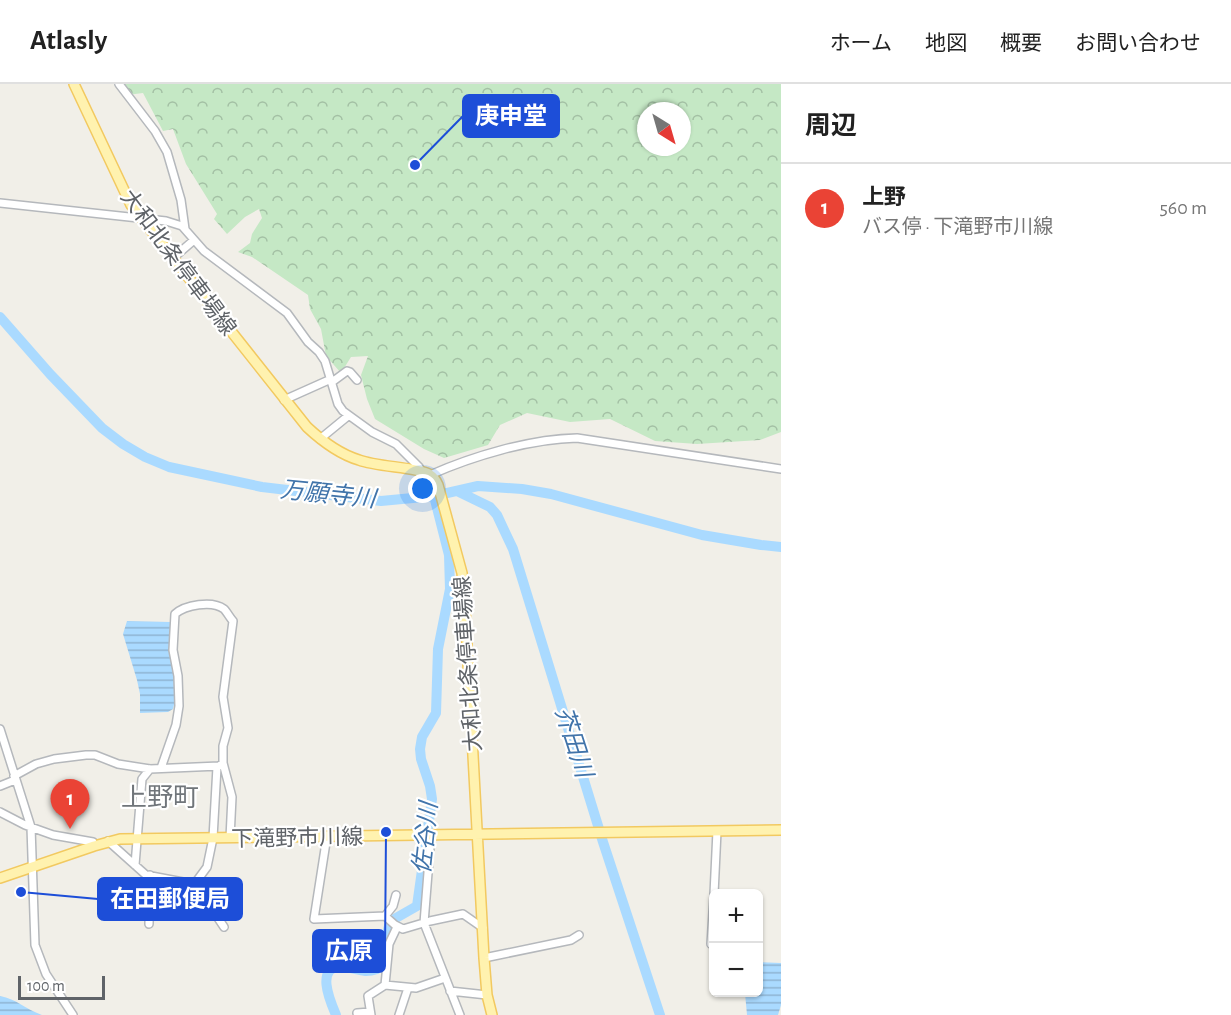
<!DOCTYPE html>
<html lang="ja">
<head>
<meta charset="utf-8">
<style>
  :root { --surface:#fff; --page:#f2f2f2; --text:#222; --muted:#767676; --line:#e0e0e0; --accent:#ea4335 }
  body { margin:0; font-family:"Alegreya Sans","Noto Sans JP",sans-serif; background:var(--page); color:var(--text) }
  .controls { position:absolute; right:18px; bottom:18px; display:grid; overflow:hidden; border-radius:9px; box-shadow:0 2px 4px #0004 }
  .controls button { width:54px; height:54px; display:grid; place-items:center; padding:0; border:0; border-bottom:2px solid var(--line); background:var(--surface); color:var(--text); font:30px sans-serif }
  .compass { position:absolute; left:637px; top:18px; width:54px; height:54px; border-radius:50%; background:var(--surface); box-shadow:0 2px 4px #0004; rotate:143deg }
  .scale { position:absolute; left:18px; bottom:15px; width:87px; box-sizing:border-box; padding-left:6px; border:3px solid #5f6368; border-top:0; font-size:16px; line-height:21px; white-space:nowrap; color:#5f6368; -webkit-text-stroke:4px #fff; paint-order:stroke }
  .you { position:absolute; left:423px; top:405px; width:21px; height:21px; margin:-15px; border:4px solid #fff; border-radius:50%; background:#1a73e8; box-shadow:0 0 0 9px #1a73e833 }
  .badge { display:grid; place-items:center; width:39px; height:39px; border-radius:50%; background:var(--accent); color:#fff; font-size:20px; font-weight:700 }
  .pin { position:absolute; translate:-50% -50px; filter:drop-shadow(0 2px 3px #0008) }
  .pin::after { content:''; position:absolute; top:32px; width:21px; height:18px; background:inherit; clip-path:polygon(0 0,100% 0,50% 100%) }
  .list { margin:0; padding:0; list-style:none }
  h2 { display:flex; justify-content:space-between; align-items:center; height:78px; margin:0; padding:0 24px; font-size:26px }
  h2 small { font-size:20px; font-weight:400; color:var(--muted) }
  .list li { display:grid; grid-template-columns:39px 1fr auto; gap:18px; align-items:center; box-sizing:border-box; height:90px; padding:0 24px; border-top:2px solid var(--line) }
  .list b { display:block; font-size:22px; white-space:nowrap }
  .list p { margin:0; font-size:20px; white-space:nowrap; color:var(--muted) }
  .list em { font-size:20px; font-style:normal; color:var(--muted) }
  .map { position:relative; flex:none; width:781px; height:931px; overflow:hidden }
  header { display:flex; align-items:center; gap:36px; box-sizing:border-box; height:84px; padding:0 30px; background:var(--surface); border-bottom:2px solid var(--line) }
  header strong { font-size:28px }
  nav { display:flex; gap:33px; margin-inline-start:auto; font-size:21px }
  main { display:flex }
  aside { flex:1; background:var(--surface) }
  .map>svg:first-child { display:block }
  .forest { fill:url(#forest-crowns); fill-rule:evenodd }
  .water { fill:url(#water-rules) }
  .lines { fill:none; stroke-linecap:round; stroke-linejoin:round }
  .river { stroke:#aadaff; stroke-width:10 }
  .minor-casing { stroke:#b5b8bc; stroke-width:10 }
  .major-casing { stroke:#f2c960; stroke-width:12 }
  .minor { stroke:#fff; stroke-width:7 }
  .major { stroke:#fff2af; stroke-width:9 }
  .labels { text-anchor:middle; stroke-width:4.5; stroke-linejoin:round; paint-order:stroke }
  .street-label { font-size:22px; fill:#5f6368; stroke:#fff }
  .water-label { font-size:24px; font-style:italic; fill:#4174aa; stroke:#fff }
  .quarter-label { font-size:26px; fill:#70757a; stroke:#fff }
  .leader { fill:none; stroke:#1d4ed8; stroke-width:2 }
  .callout-dot { fill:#1d4ed8; stroke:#fff; stroke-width:2 }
  .callout { fill:#1d4ed8; stroke:#1d4ed8; stroke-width:2 }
  .callout-label { font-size:24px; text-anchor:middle; font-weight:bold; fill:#fff }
</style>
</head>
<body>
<header>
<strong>Atlasly</strong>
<nav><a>ホーム</a><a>地図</a><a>概要</a><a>お問い合わせ</a></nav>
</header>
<main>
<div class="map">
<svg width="781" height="931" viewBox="0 0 781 931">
  <defs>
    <pattern id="forest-crowns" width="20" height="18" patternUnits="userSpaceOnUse" patternTransform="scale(1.5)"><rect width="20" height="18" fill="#c5e8c5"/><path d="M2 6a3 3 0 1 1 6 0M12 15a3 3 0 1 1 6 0" fill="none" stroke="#a3c0a4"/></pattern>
    <pattern id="water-rules" width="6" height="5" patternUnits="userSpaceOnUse" patternTransform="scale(1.5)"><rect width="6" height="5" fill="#aadaff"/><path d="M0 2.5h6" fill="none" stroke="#8eb4d2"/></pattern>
  </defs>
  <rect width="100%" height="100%" fill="#f1efe8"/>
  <path class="forest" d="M117,0H781V348L760,356L697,360L655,357L610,335L570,338L527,329L500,341L488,361L444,374L424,365L375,335L367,315L361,291L368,272L351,273L341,289L326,272L321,245L310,225L308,211L252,173L238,168L250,159L252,150L262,134L259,125L245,133L227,150L214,135L217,130L186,80L173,45L163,47L143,9L127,11L120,9ZM646,27H682V63H646Z"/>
  <path class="water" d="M127,537L170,538L173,540L176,612L173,625L168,628L140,629V610L137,596L123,550Z
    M759,878L781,879V921L778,931H747L745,909L758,908Z
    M0,912C17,915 25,925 42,931H0Z"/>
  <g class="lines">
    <path class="river" d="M0,233L50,290L102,344L123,360L145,373L169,383L262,403L381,417L434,412L478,402L522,405L551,410L702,451L761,461L781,463
      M457,407L490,423L497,431L513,465L603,758L660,931
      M336,931C330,917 314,880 344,883C358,884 362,890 377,885L389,842L396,834L417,822L432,715L430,702L421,675L420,665L422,653L436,629L438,565L450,505L449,471L434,412"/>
    <g class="minor-casing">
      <path id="minor" d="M119,0L155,47L167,68L181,116L185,145
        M0,119L166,137L182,142L204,167L287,229L308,258L319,268L325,277L338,320L343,327L372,348L396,360L419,383L421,387
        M172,175L194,156
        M332,298L347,287L350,288L357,296
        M284,316L331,295
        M320,355L348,332
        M430,391C473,372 530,355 577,354L781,385
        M0,645L31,743L35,861L46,890L73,931
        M161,684L176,641L179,622L178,592L173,566L175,530C185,521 212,516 224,525C227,528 230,534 233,537L223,613L228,644L223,662V679L232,713L230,754
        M14,692L36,680L54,675L86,671H95L118,680L150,685L219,682L223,679
        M0,702L15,696
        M0,728L25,741L53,751L93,758L94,762
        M431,751L424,839L460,931
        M327,752L314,835L385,832L393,822L396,811
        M108,757L146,791L183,798L200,807L224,843
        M135,781L142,695L150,685
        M193,802L207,783L213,754L217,683
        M714,810L717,747
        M385,832L395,841L403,845L430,837L463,830L483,844
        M149,840L150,791
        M711,860L714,812
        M484,874L571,856L579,851
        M385,901L416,904L445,894
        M450,907L487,911
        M357,929L370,928
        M371,931L368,912L385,901L389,860L397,843
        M399,931L408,904"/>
    </g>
    <g class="major-casing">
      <path id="major" d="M74,0L131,121L307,343C322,357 339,370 359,376C377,383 416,383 429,390C434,393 436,396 438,401L462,489L464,506L484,874L487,911L492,931
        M0,794L94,762L120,755L781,746"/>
    </g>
    <use href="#minor" class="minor"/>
    <use href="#major" class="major"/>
  </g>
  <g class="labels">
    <g class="street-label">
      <text transform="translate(179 178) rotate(53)" y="8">大和北条停車場線</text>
      <text transform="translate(467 580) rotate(-94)" y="8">大和北条停車場線</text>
      <text transform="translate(297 753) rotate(-1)" y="8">下滝野市川線</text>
    </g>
    <g class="water-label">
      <text transform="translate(328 410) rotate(6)" y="8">万願寺川</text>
      <text transform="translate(574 658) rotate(72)" y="8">芥田川</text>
      <text transform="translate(425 754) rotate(-84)" y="8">佐谷川</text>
    </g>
    <g class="quarter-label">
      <text x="160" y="722">上野町</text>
    </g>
  </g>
  <path class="leader" d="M415 81L463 32M21 808L98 815M386 748L385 867"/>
  <g class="callout-dot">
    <circle cx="415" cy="81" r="6"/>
    <circle cx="21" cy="808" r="6"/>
    <circle cx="386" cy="748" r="6"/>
  </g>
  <g class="callout">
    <rect x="463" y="11" width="96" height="42" rx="6"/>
    <rect x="98" y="794" width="144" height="42" rx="6"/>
    <rect x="313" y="846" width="72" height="42" rx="6"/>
  </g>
  <g class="callout-label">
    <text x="511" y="40">庚申堂</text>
    <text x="170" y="823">在田郵便局</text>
    <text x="349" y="875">広原</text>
  </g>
</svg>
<div class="controls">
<button>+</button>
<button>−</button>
</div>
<svg class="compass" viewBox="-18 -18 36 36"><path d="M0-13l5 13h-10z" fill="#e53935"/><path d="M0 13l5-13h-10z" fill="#767676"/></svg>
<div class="scale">100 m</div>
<div class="you"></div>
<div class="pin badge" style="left:70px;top:745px">1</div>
</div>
<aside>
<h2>周辺<small></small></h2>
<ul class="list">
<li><span class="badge">1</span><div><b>上野</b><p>バス停 · 下滝野市川線</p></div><em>560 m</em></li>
</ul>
</aside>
</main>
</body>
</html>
